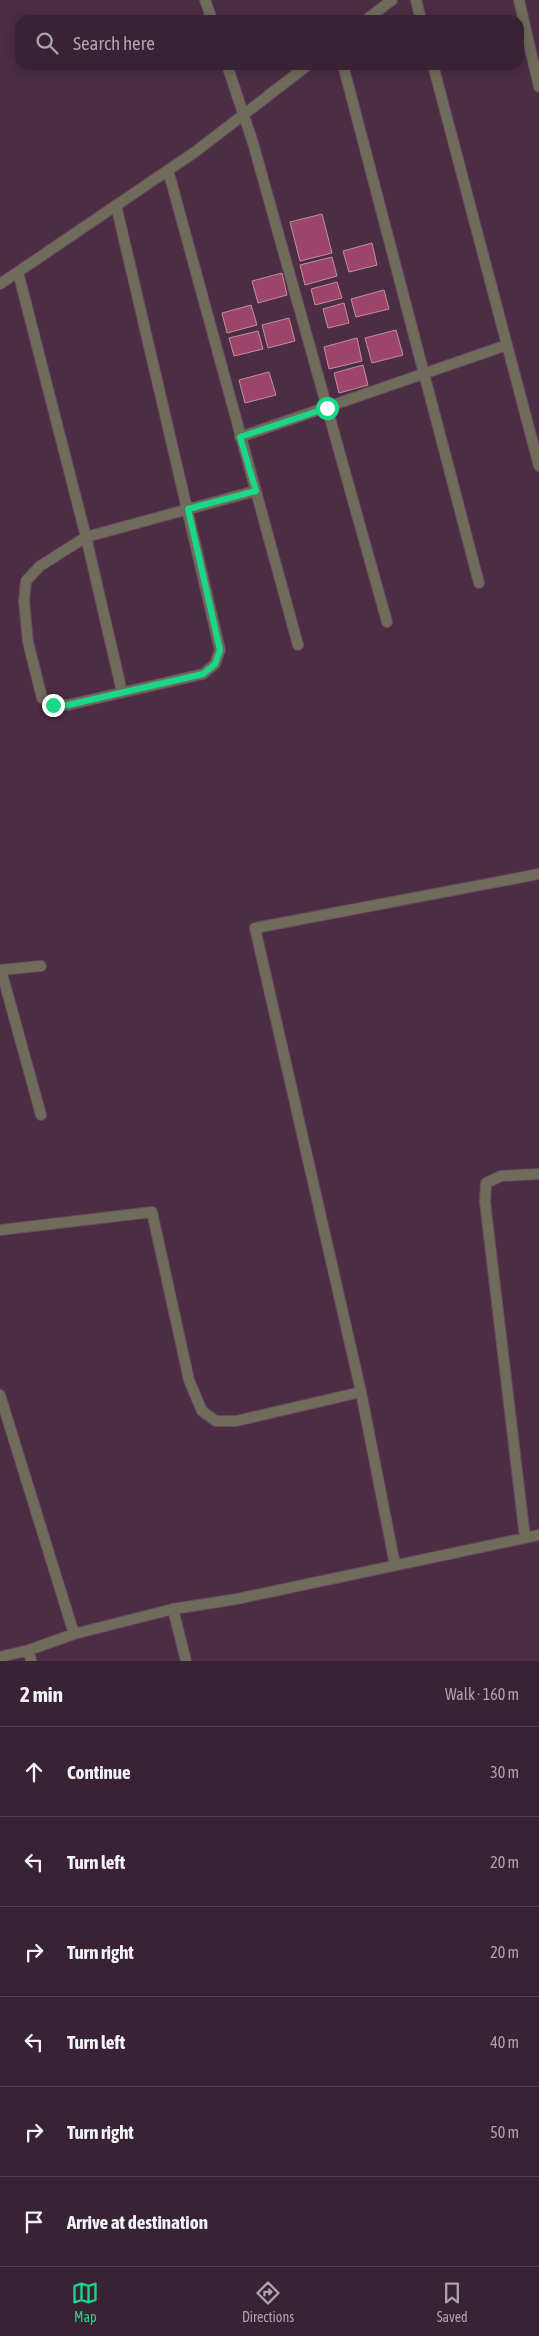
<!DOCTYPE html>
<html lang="en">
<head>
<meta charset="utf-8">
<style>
  :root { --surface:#392233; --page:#442f3f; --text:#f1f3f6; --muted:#aba4ac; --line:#533f4e; --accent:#19d988 }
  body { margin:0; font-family:"Asap Condensed",sans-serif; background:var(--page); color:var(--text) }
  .stop { position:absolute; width:15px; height:15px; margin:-11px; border:4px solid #19d988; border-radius:50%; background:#fff }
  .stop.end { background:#19d988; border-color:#fff; box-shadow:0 1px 5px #0008 }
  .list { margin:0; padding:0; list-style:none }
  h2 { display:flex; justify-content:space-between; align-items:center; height:65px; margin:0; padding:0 20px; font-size:21px }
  h2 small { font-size:16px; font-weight:400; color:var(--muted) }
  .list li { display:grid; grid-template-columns:32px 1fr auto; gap:15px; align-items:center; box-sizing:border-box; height:90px; padding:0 20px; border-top:1px solid var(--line) }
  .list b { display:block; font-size:19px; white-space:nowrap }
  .list em { font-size:16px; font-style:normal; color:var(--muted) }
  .icon { flex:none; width:28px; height:28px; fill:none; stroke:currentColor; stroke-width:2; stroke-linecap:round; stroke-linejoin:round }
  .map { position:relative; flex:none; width:539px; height:1661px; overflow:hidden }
  .search { position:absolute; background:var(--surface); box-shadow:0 2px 12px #0003; left:15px; right:15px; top:15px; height:55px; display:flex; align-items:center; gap:12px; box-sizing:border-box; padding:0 18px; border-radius:15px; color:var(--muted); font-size:19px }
  .sheet { height:605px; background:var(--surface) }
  nav { display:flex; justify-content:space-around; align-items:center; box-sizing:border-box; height:70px; border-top:1px solid var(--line); background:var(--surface); font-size:14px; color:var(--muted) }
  nav a { display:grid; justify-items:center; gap:2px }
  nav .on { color:var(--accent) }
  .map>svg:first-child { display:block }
  .building { fill:#9d4568; stroke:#be909f }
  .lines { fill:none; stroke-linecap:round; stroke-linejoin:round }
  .service-casing { stroke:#674a5f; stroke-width:12 }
  .minor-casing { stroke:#674a5f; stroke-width:12 }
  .service { stroke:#6f6c5b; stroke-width:10 }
  .minor { stroke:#6f6c5b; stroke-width:10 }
  .route { stroke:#19d988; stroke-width:6 }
</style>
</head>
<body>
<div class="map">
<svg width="539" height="1661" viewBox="0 0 539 1661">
  <rect width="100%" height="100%" fill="#4c2d44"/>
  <path class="building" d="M322,214L332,253L300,261L290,222Z
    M372,243L377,265L349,272L343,251Z
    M332,257L337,276L305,285L300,265Z
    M282,273L287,295L258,303L252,281Z
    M337,282L342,298L315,305L311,289Z
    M384,290L389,309L356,317L351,299Z
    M344,303L349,323L328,328L323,309Z
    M251,305L257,325L227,333L222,313Z
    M289,318L295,341L268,348L262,325Z
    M396,330L403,355L372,363L365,338Z
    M258,331L263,349L234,356L229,338Z
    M357,338L362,361L329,369L324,347Z
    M363,365L368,385L339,393L334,373Z
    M269,372L276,395L245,403L239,380Z"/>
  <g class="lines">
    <g class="service-casing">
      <path id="service" d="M173,1609L186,1661"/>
    </g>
    <g class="minor-casing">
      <path id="minor" d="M205,0L212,20
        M416,0L421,20
        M519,0L539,87
        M366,20L392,0
        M227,65L253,143L387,622
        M343,65L479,583
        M433,65L539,466
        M168,170L298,645
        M116,205L220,650L215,664L203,674L68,705H53L42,698L28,642L24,601L26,581L40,566L86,537L255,491
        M18,272L86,537L122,692
        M0,284L195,152L308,65
        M240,437L507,345
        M0,970L41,966
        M1,970L41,1115
        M0,1230L152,1212L189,1380L202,1411L216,1421H236L361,1392
        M0,1395L74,1634
        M525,1538L485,1202L486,1183L501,1176L539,1174
        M395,1565L361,1392L255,928L539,874
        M29,1650L31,1661
        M0,1657L29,1650L74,1634L173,1609L237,1599L539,1535"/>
    </g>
    <use href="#service" class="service"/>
    <use href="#minor" class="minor"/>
  </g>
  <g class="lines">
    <path class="route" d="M53,705H68L203,674L215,664L220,650L188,509L256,491L240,437L327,408"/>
  </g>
</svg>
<div class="stop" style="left:327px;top:408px"></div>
<div class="stop end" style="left:53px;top:705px"></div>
<div class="search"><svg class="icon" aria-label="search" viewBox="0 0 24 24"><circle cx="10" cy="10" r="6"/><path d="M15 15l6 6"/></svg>Search here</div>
</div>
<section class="sheet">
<h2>2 min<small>Walk · 160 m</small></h2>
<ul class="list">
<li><svg class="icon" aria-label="ahead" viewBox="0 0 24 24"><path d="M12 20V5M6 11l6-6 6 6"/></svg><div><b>Continue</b></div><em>30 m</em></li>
<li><svg class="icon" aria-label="left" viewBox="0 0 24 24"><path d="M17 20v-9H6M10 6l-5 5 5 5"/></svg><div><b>Turn left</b></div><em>20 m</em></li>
<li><svg class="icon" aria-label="right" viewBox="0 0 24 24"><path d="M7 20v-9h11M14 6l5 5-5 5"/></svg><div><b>Turn right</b></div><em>20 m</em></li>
<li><svg class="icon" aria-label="left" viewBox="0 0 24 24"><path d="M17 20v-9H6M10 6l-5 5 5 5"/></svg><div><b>Turn left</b></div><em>40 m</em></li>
<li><svg class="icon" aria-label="right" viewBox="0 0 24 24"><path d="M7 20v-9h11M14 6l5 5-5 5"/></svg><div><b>Turn right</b></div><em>50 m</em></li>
<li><svg class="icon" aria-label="arrive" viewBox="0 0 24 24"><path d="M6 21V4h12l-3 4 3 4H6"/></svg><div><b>Arrive at destination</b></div></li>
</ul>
</section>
<nav>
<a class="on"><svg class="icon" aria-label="map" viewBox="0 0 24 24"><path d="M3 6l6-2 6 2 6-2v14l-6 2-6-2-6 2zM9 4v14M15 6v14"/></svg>Map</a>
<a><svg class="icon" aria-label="directions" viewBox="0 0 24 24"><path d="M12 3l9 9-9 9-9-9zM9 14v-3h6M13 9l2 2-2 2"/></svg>Directions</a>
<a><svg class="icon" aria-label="saved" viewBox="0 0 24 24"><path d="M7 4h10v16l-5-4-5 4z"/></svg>Saved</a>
</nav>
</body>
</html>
